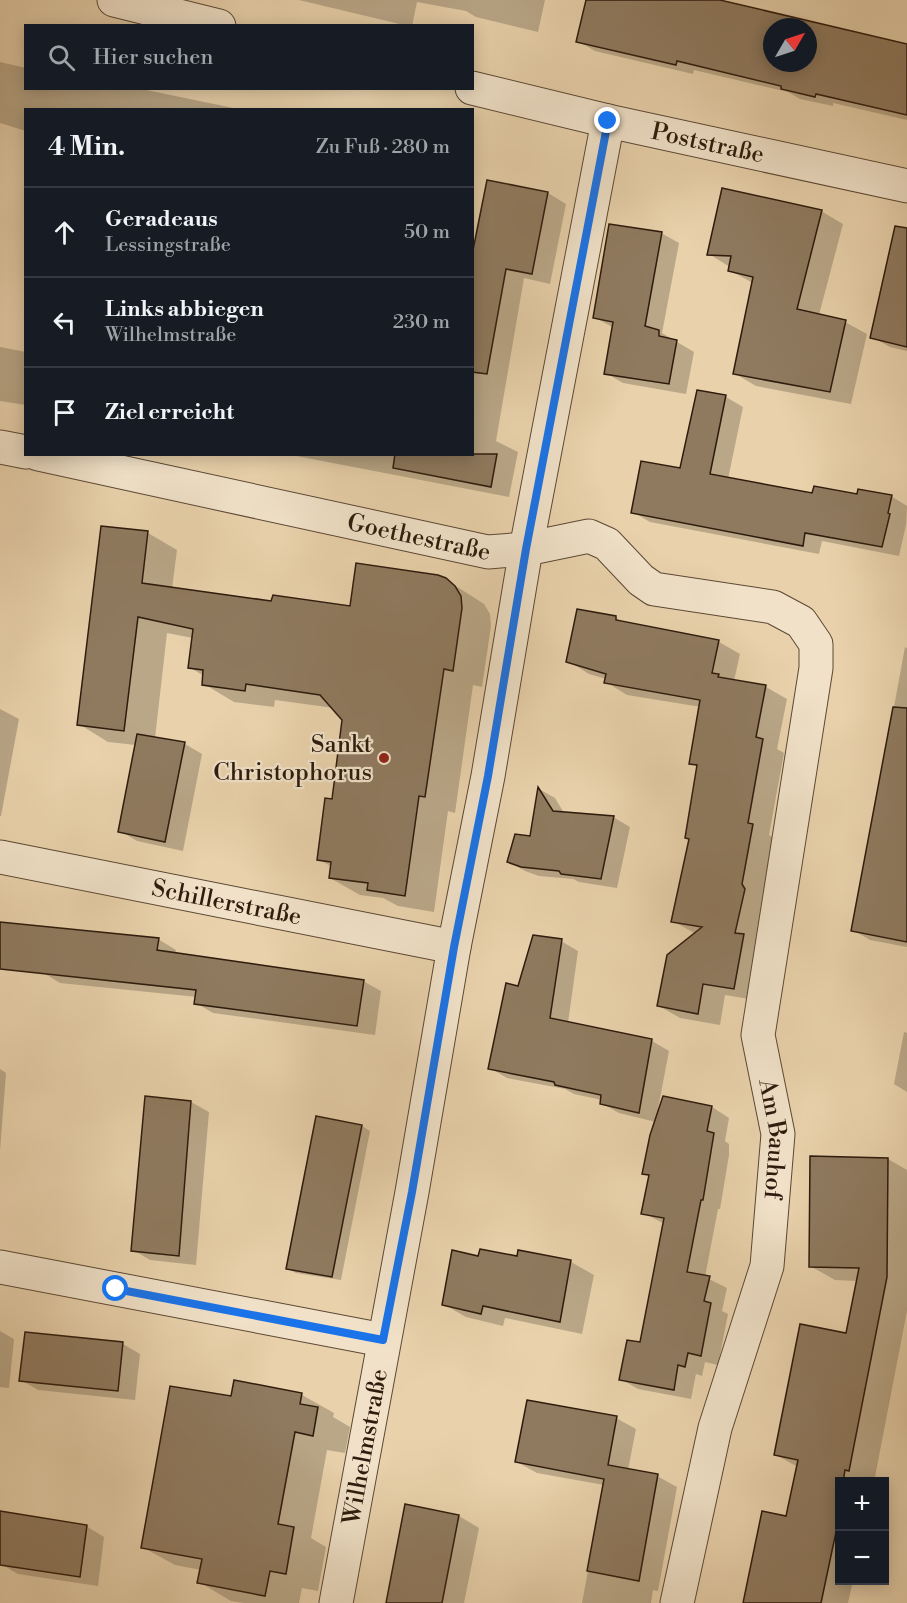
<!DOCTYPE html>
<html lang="de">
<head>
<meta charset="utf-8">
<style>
  :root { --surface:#171b24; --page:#242831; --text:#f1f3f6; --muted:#9ea1a6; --line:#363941 }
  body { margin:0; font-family:"Libre Bodoni",serif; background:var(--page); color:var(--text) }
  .controls { position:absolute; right:18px; bottom:18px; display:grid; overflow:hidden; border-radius:0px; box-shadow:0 3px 15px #0003 }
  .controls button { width:54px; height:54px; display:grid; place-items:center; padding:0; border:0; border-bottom:2px solid var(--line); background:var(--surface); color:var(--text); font:30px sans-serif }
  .compass { position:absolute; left:763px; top:18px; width:54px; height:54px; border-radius:50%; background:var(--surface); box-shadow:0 3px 15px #0003; rotate:51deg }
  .stop { position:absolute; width:18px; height:18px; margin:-14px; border:4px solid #1a73e8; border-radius:50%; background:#fff }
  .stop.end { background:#1a73e8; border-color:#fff; box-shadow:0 2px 6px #0008 }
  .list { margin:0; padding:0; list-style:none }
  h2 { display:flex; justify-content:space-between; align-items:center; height:78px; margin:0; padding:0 24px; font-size:26px }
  h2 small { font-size:20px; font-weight:400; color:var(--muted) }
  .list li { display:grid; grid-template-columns:39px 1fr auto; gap:18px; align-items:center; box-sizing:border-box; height:90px; padding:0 24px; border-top:2px solid var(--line) }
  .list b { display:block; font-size:22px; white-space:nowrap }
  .list p { margin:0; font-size:20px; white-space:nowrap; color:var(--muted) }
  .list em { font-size:20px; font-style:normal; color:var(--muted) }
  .icon { flex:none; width:33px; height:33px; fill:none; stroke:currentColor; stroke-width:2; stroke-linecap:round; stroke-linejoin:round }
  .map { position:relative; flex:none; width:907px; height:1603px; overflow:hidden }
  .search { position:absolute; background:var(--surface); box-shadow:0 3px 15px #0003; left:24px; top:24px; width:450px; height:66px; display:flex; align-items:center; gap:15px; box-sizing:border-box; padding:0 21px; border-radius:0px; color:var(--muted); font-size:22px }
  .panel { position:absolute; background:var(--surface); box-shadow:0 3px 15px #0003; left:24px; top:108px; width:450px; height:348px; border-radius:0px }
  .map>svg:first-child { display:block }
  .shadow { fill:#0003; fill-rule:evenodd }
  .building { fill:#8f7a5f; stroke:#2e1b0d; stroke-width:1.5; fill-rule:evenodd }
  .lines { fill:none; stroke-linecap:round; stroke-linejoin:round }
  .minor-casing { stroke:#5c4834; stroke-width:35 }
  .minor { stroke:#f0e1c8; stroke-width:33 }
  .route { stroke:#1a73e8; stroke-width:8 }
  .poi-dot { fill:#8f2418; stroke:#f0e1c8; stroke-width:2 }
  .labels { text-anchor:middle; stroke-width:4.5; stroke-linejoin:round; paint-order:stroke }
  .street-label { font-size:24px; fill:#2e1b0d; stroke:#f0e1c8 }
  .poi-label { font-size:24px; fill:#2e1b0d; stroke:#f0e1c8; text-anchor:end }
</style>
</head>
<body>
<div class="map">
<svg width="907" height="1603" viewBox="0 0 907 1603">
  <rect width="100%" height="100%" fill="#e8d1ab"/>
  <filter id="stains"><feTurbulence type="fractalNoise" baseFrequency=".00333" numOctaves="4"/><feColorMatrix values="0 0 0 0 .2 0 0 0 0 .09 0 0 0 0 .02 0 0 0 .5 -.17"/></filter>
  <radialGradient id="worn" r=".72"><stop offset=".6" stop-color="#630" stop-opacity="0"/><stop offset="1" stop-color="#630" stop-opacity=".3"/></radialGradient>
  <path class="shadow" d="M299,0H545L538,32L476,17L466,11L417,2L412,26H408Z
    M587,0H714L907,45V120L833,103V106L800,99L788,92L694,70L693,74L595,51L578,41ZM772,27H808V63H772Z
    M0,62L26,68V88H137L243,110H26V131L0,123Z
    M488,181L548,193L566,204L550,284L524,278L496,441L518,452L509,497L286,454H472V251H475Z
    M821,211L843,224L819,315L845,322L867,334L851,404L756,386L734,373L753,283L729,270L730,267L709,254Z
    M907,232V351L890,347L872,337Z
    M661,233L679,243L662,333L694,352L686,394L623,383L606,373L614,328L594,317Z
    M0,347L26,352V405L0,401Z
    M698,392L726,397L743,407L728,479L813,495L891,496L907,506L906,525L899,556L822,541L819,554L650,522L633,512L681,470Z
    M148,533L177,550L172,589L272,603L351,608L445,579L484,604L490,614L491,626L482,687L473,685L455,813L448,811L434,912L398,906L383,898L360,895L330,878L332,867L318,859L333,801L344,720L334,708L275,700L274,707L234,702L204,684V676L189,667L193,638L167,633L155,738L185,744L202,754L183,851L137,841L120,831L136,745L108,742L79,724Z
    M616,618L627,624L719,642L740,654L734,681L766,687L787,699L777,749L784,753L769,835L774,838L762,898L766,902L755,1000L725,995L720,1025L680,1018L659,1006L696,934L673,921L691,840L699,768L691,763L701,707L627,695L606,682V679L589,674L568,661Z
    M905,647L907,648V947L870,940L853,930Z
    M0,709L19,719L1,816H0Z
    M539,789L555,798L564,813L613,817L630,827L617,888L579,882L573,879L539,876L525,871L509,862L531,838Z
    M0,923L158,939L176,950L175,954L363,981L381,991L375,1035L213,1013L196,1003L197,997L60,983L42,972L0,957Z
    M561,941L578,951L568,1023L652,1041L669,1051L658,1109H660L664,1098L712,1107L729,1118L725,1141L729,1144V1155L720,1209H718L705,1277L727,1288L722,1311L728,1314L718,1365L705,1362L702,1376L696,1374L691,1399L638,1389L621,1379L641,1344L665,1224L643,1213L650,1177L644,1173L656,1122L619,1113L601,1103L602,1100L574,1094L565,1089L507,1078L490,1068L519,987Z
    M904,1032L907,1033V1092L894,1084Z
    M0,1069L6,1073L0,1151Z
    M146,1098L191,1102L209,1112L196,1265L150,1260L133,1250Z
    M362,1126L370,1131L341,1280L296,1273L287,1268Z
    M888,1159L907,1170V1311L874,1482H840V1580H853L848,1603H745L787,1518L798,1467L776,1455L847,1335L858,1281L835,1280L810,1266Z
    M519,1251L571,1262L594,1275L582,1334L505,1318L503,1326L466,1317L443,1304L519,1258Z
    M0,1331L14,1339L9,1388L0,1387Z
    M26,1334L123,1344L140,1354L135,1400L38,1390L21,1380Z
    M302,1395L334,1413L333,1417L350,1427L345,1453L327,1450L311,1538L326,1547L318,1591L302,1588L299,1603H244L231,1601L199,1582L201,1570L175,1565L142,1547L232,1398Z
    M616,1418L636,1429L628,1470L657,1476L677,1487L658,1591L653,1590L651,1603H582L604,1485L537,1473L517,1462Z
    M459,1516L479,1528L464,1603H388Z
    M86,1526L104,1537L98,1586L18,1574L1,1564Z"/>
  <path class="building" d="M586,0H720L907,44V115L816,94L815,97L781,89V86L677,61L676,65L576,42ZM772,27H808V63H772Z
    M487,180L548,192L532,274L506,269L487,374L472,372V255Z
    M722,188L822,210L797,309L846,320L830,392L733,374L753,277L728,271L731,256L707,255Z
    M609,224L662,232L645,326L659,330V336L677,340L669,384L604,374L613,322L593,318Z
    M895,226L907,228V347L870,338Z
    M697,390L726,395L710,474L812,493L814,486L857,494L858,489L892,495L888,513L890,514L882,547L805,533L803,546L631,513L641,461L680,468Z
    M395,454H497L491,487L393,468Z
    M101,526L148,531L142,583L271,601L273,595L350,606L356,563L438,575L446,578L455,586L461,596L462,608L453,671L444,669L425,797L419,796L405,896L367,890L368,883L329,878L331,862L317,860L325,798L332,799L342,720L320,695L246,684L245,691L202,685L203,670L188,668L193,629L138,617L124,731L77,725Z
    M577,609L616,616V620L719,640L712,673L719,674L718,677L766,685L756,737L763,739L748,823L753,824L742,884L745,889L735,933L744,934L734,989L703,984L698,1014L657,1006L667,955L702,927L671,922L689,839L685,838L697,765L689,764L700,700L604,683L606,674L566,662Z
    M893,707L907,708V942L851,931Z
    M137,734L185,742L165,842L118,832Z
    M538,787L553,811L614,816L601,879L561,874L559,871L521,867L507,862L515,834L530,836Z
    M0,922L159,938L157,950L364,980L357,1026L194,1004L196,990L0,969Z
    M533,935L562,939L550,1018L652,1039L639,1113L600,1104L601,1095L555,1085L554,1082L488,1069L506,983L518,986Z
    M145,1096L191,1101L179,1256L131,1251Z
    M663,1096L712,1106L707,1131L714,1133L703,1200H701L687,1272L710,1276L704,1301L711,1303L701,1356L688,1353L685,1367L678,1365L674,1390L619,1380L627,1340L640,1342L664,1218L641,1214L649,1175L642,1174L650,1135Z
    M316,1116L362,1125L332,1277L286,1269Z
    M810,1156L888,1158L887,1277L849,1471L845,1470L843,1482H840V1513L821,1603H743L762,1511L786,1516L798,1460L774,1455L800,1324L846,1333L859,1268L809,1267Z
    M480,1249L517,1256L518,1250L571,1260L560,1322L483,1306L481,1314L442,1305L452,1250L478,1256Z
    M25,1332L123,1342L118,1391L19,1381Z
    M234,1380L302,1393L300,1404L318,1407L313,1436L295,1432L278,1524L294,1527L286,1574L270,1571L265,1596L197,1583L202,1559L141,1548L170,1386L231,1396Z
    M527,1400L617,1416L608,1465L658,1474L639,1581L587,1571L604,1479L515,1462Z
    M405,1504L459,1515L442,1603H386Z
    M0,1511L87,1525L80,1577L0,1565Z"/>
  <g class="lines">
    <g class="minor-casing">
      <g id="minor">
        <path d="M114,0L219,26"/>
        <path id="s1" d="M472,88L608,121L907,186"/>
        <path d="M0,447L26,452"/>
        <path id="s2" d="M38,454L488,552L526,549L589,536L607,544L641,580L654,589L773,607L801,622L816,644V668L758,1035L778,1134L767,1266L715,1428L677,1603"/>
        <path id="s3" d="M0,857L454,947"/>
        <path d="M0,1267L383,1340"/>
        <path id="s4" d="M336,1603L412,1192L454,947L488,776L526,549L608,121"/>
      </g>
    </g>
    <use href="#minor" class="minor"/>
  </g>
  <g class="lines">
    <path class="route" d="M116,1289L383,1340L412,1192L454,947L488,776L526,549L608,121"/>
  </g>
  <circle class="poi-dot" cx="384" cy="758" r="6"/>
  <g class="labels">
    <g class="street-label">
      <text dy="8" stroke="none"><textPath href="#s1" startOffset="242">Poststraße</textPath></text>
      <text dy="8" stroke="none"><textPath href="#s2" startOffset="390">Goethestraße</textPath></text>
      <text dy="8" stroke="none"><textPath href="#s3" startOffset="231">Schillerstraße</textPath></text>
      <text dy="8" stroke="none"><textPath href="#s2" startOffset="1328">Am Bauhof</textPath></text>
      <text dy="8" stroke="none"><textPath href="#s4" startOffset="159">Wilhelmstraße</textPath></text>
    </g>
    <g class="poi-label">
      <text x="372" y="752">Sankt<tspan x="372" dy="28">Christophorus</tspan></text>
    </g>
  </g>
  <rect width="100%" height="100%" filter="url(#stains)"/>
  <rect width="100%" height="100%" fill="url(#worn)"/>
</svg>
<div class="controls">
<button>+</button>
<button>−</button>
</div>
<svg class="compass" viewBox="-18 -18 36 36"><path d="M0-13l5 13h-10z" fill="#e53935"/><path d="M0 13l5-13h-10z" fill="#9ea1a6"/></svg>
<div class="stop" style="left:116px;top:1289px"></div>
<div class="stop end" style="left:608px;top:121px"></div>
<div class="search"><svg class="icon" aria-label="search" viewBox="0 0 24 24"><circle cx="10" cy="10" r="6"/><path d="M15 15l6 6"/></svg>Hier suchen</div>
<section class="panel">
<h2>4 Min.<small>Zu Fuß · 280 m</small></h2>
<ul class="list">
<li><svg class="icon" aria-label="ahead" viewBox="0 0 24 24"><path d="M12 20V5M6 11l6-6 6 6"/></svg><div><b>Geradeaus</b><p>Lessingstraße</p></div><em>50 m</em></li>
<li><svg class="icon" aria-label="left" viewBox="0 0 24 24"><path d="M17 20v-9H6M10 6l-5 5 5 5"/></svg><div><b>Links abbiegen</b><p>Wilhelmstraße</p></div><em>230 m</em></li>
<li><svg class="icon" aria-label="arrive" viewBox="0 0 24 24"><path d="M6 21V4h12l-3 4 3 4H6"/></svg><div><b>Ziel erreicht</b></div></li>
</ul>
</section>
</div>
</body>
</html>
